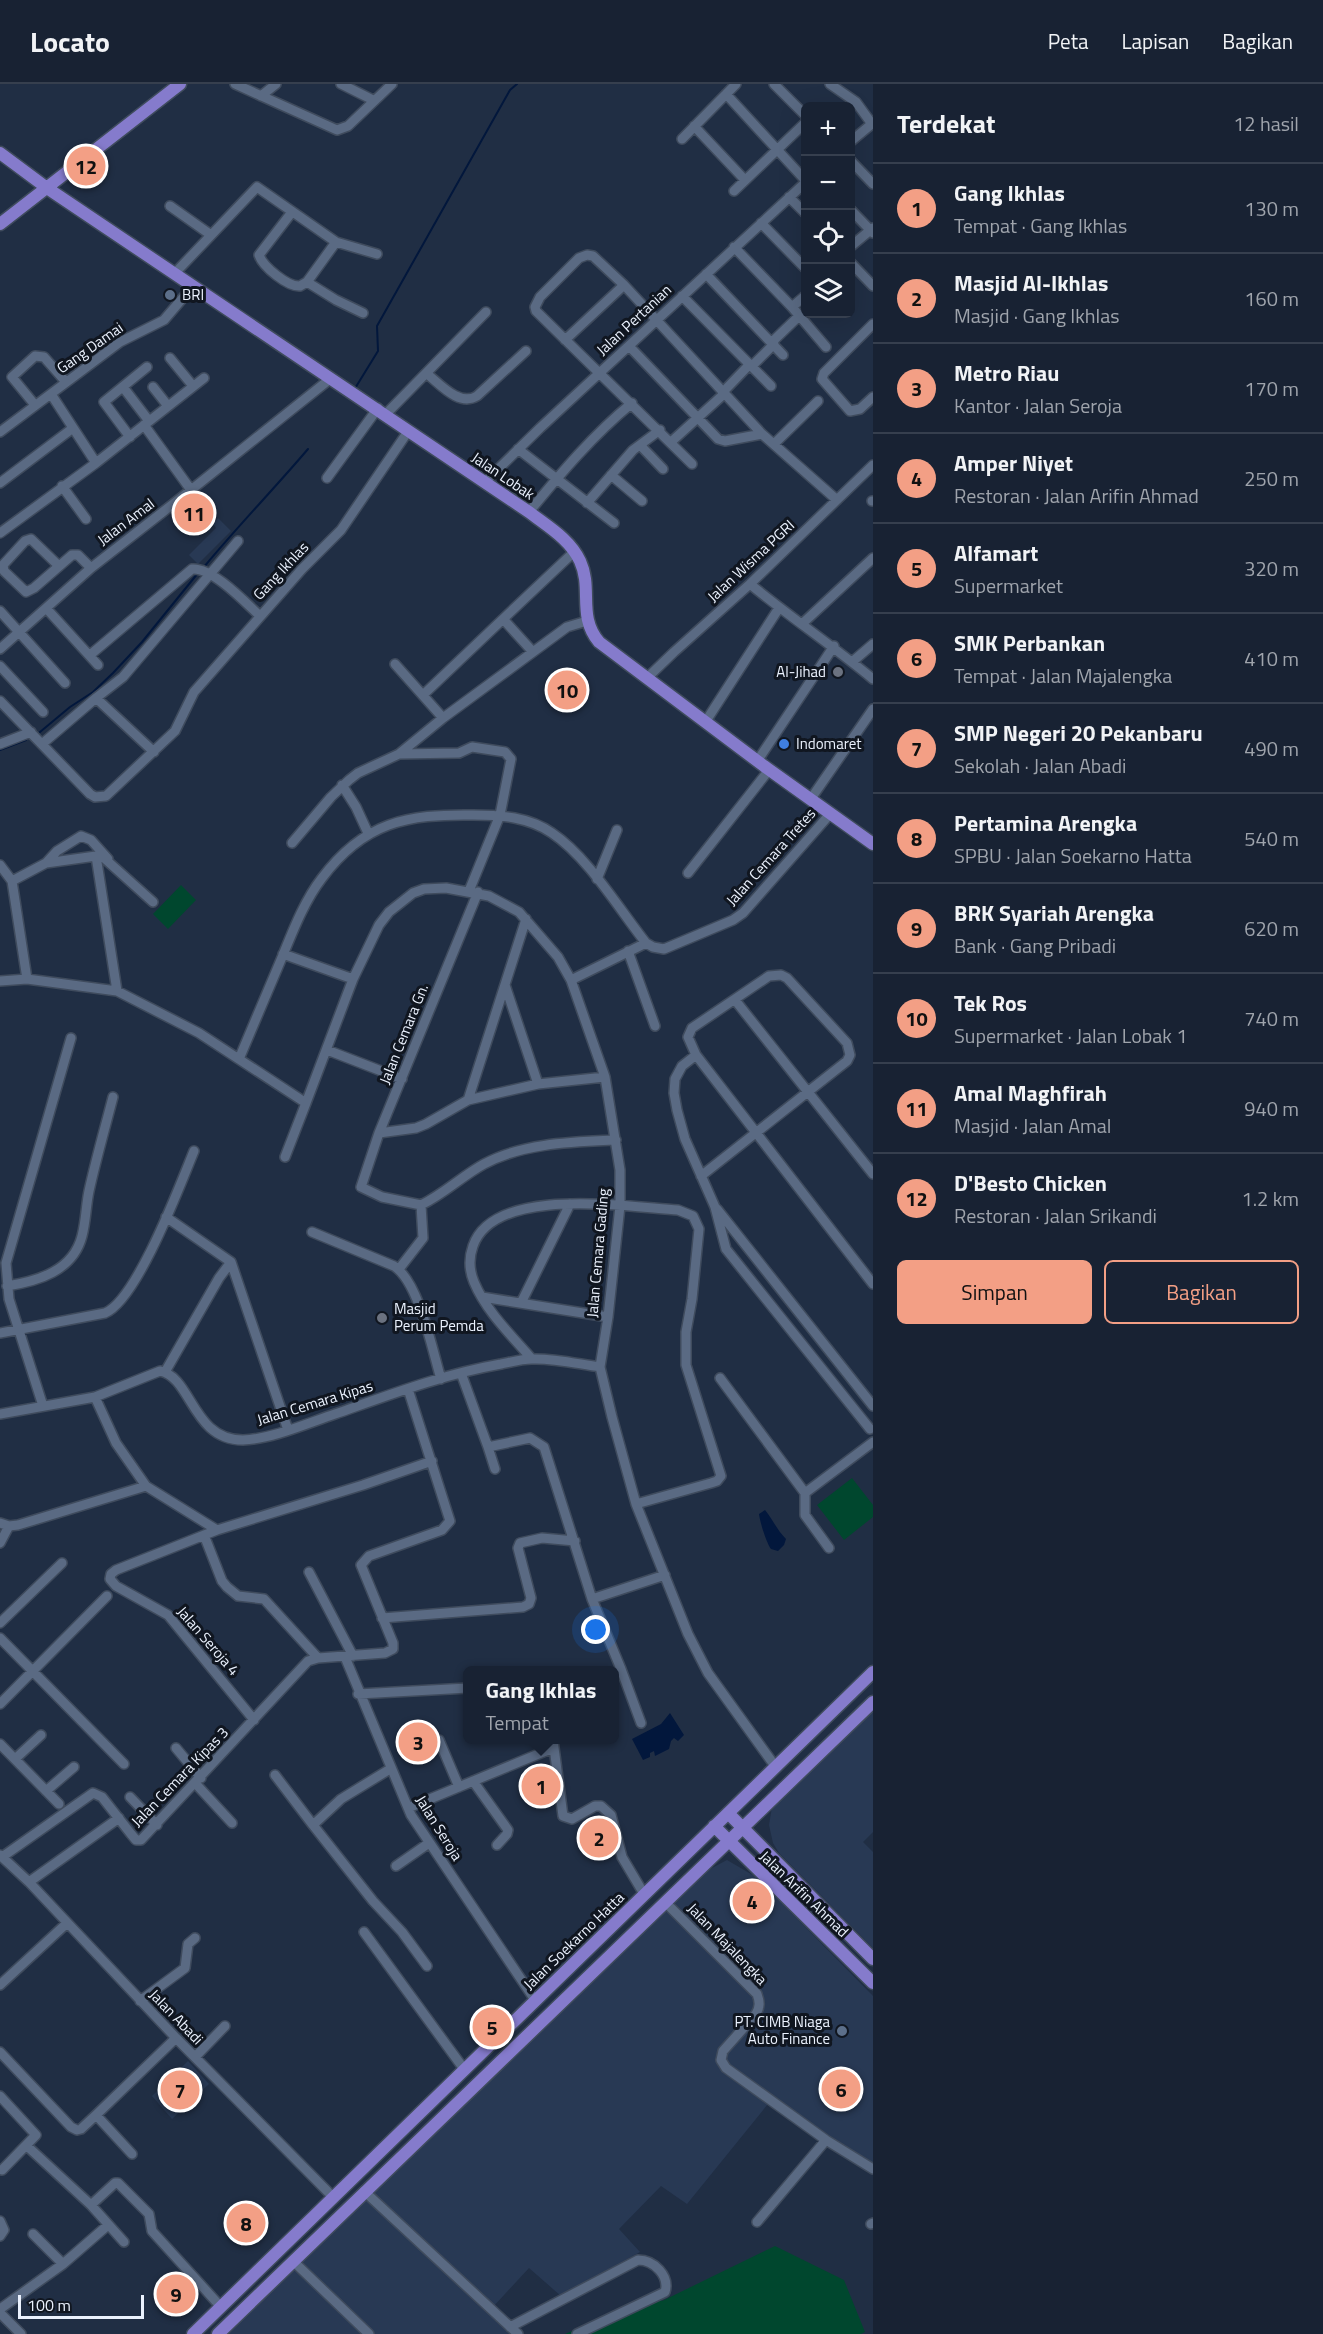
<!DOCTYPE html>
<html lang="id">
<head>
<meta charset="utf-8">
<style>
  :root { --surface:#182233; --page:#212a3b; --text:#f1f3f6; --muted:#9fa4ac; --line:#363f4e; --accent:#f39f85 }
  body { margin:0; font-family:"Titillium Web",sans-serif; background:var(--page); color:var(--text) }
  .controls { position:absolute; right:18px; top:18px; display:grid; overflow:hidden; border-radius:9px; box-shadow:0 6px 24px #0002 }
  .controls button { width:54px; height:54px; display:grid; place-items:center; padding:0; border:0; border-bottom:2px solid var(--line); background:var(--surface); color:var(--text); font:30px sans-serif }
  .scale { position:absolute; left:18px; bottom:15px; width:126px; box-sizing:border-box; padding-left:6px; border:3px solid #ebf2fe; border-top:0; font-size:16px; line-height:21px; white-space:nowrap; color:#ebf2fe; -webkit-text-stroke:4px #101620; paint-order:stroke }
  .you { position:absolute; left:596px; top:1546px; width:21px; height:21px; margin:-15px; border:4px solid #fff; border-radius:50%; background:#1a73e8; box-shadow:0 0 0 9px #1a73e833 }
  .badge { display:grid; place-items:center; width:39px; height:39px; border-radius:50%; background:var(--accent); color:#111; font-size:20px; font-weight:700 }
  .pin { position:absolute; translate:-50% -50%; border:3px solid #fff; box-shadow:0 2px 6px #0006 }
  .popup { position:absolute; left:463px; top:1582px; width:156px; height:78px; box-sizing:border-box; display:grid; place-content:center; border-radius:9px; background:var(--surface); filter:drop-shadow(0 2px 4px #0005); font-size:20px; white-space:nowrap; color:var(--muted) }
  .popup b { font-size:22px; color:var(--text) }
  .popup::after { content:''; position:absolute; left:50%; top:100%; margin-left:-12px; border:12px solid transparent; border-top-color:var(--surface) }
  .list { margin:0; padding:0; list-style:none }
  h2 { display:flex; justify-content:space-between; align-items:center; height:78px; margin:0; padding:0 24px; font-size:26px }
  h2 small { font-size:20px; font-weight:400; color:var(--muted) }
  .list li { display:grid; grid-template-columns:39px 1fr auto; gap:18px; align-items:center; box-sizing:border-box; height:90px; padding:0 24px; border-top:2px solid var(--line) }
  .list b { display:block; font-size:22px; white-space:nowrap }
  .list p { margin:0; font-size:20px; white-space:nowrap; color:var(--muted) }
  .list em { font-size:20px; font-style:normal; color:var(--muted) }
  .actions { display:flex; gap:12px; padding:18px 24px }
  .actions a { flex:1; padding:14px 0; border:2px solid var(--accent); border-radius:9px; text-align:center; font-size:21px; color:var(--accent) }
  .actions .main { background:var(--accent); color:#111 }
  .icon { flex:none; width:33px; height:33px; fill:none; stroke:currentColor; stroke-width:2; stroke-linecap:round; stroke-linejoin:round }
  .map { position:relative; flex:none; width:873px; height:2250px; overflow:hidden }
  header { display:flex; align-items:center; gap:36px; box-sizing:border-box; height:84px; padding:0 30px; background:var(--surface); border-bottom:2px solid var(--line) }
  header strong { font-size:28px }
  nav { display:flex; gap:33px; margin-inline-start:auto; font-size:21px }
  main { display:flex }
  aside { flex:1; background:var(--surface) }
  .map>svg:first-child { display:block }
  .built { fill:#283954 }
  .green { fill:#00472e }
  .water { fill:#02173c }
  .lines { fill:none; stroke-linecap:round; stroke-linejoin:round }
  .stream { stroke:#02173c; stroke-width:2 }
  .minor-casing { stroke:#3f4b5d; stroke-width:12 }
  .major-casing { stroke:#3f4b5d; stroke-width:15 }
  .minor { stroke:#5a6a83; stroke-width:9 }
  .major { stroke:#857bcc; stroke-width:12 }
  .service-dot { fill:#5c6f8a; stroke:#101620; stroke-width:2 }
  .worship-dot { fill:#6b7280; stroke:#101620; stroke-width:2 }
  .shop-dot { fill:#3f7fe0; stroke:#101620; stroke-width:2 }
  .labels { text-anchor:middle; stroke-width:6; stroke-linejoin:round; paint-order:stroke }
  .poi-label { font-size:15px; fill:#ebf2fe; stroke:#101620; text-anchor:start }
  .street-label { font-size:15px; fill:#ebf2fe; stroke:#101620 }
</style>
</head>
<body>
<header>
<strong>Locato</strong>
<nav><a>Peta</a><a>Lapisan</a><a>Bagikan</a></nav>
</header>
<main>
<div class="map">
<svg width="873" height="2250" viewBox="0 0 873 2250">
  <rect width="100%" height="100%" fill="#202e44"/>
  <path class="built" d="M218,434L231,447L198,480L189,471L216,444L213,440Z
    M873,1622V1748L863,1758L873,1768V1864L779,1769L773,1759L769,1741L772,1723Z
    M727,1776L756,1793L873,1912V2079L772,2015L687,2120L661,2102L619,2145L640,2168L561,2212L529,2184L492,2224L519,2250H370L366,2246L362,2250H228L695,1793Z
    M188,1977L209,2000L172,2035L152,2012Z"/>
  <path class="green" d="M181,801L196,816L168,845L153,830Z
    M852,1394L873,1421V1433L844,1456L817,1421Z
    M775,2162L844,2196L865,2248L861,2250H565L657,2210L662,2217Z"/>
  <path class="water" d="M765,1426C773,1436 777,1446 786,1455L784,1461L778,1467L771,1465C766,1458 760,1438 759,1430Z
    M670,1629L684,1651L678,1657L674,1654L671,1657L669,1665L655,1672L654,1667L650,1669V1673L643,1676L632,1655L661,1640Z"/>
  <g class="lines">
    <path class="stream" d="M354,306L378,267L377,242L510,6L517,0
      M204,483C237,443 274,405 308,365
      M40,648L70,623L93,608L113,589L142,558L198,489
      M0,666L26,656"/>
    <g class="minor-casing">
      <path id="minor" d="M235,0L337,46L348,42L392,0
        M341,0L373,16
        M774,0L806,32
        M830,0L856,18L872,40
        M726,10L806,97
        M261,12L276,0
        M694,42L744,95
        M682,55L736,0
        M850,58L873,39
        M850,76L873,100
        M734,107L806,38
        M789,113L806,130
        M170,122L211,151
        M850,125L873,149
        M292,128L259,171C263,183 288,203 300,202L307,198L336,158
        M761,139L806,185
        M734,163L792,223L826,263
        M850,163L873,144
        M850,178L873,202
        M175,189L257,103L336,158L377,170
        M706,190L783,271
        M307,198L336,216L363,229
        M682,212L771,302
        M792,223L806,211
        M873,240L824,289L822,295L850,327L860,325L873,313
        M565,256L624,201
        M772,258L799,232
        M629,262L718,355L725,357L762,350
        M170,274L193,302
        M752,282L774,260
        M426,289C440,300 459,323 477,312L526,267
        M123,303L149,337
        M153,303L168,322
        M723,308L750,280
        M51,310L96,379
        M35,321L12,293L35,272L44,273L66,298
        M386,330L486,228
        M144,341L191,406
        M0,348L120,258L164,236L193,202
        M130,353L104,318L147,283
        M671,358L725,309
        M774,360L818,317
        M640,361L663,385
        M518,365L614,439
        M692,380L536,227L535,223L540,213L579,174L587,171L593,172L624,201L762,350L837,416
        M611,391L642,417
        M327,394L378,324
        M485,398L540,344L806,98
        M0,399L73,344
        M62,402L86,435
        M872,417H873
        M587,419L633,366L660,346
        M529,428C561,389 593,351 632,319
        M0,449L96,379L204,294
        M59,482L31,455L25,457L3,481L4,487L26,508L34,504L72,471H78L91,484
        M750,500C790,533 833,562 873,595
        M46,524L98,581
        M0,527L65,599
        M803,539L873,474
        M0,565L91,484L191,406L330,295
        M533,568L503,535L575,467
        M90,571L192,485C212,483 245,518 260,532
        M852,578L873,560
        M395,580L443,634L567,543L587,537
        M0,582L43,628
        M648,593L674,568L750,500L873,381
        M423,611L503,535
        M96,614L123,593L238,457
        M0,617L90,710L95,713L106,712L175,647L194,608L302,485L341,446L409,346
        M706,637L779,524
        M0,660L31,648
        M42,660L96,614L154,668
        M399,670L443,634
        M758,676L834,562
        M342,701L356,723L368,749
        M810,716L873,625
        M292,759L331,713L349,696L358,689L399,670L459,669L472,663L505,668L511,675L500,731L469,807
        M104,774L153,818
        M46,779L57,767L81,752L91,756L108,775
        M0,781L12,797L27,895
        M688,789L769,686
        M597,795L617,746
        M12,797L46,779L96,772L117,907
        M478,808L379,1049L361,1103L382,1113L421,1121C444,1110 462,1092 484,1080C523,1059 572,1058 616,1056
        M628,867L655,942
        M283,870L353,895
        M571,896L646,859
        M0,897L27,895L117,907L199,949L306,1019L353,895L379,841L389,828L413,809L424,805L446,804L489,812L519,828L558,873L571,896L605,993L620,1086V1122L608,1233L600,1283L612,1333L636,1420L688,1550L708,1589L775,1682
        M505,901L538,1000
        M735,916L873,1090
        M327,966L402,995
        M696,971L873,1200
        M239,975C254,940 268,906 283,871C294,844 305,816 322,794C364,738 407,730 473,731C501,731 529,733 552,749C588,773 619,825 646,859L653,863L664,865L733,836L743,829L830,730
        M468,1016L526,835
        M379,1049L416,1044L426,1040L468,1016L538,1000L605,993
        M285,1073L306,1019
        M701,1092L847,977L850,971L847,959L787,894L781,891L769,892L692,944L688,953L696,971L682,982L675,995L674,1009L677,1026L685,1055L715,1123L726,1165L870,1345
        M717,1125L873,1322
        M166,1133L231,1178L288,1346
        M312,1148L394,1182C419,1198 432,1265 441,1295
        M399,1185L423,1154L421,1121
        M7,1202C38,1197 73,1187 82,1152C86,1137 86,1121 89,1107C96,1075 105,1044 113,1013
        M482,1213L608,1233
        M521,1219L570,1120
        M0,1249L105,1229C137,1216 180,1101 194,1067
        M531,1274C511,1251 486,1227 474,1198C469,1186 469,1173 473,1162C494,1101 628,1123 678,1126L693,1132L699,1145L692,1215L686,1248V1281L721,1392L717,1397L711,1399L636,1420
        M165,1288L219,1194L231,1178
        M461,1289L488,1363L530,1354L544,1363L592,1515L621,1585L641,1639
        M720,1294L805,1409L873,1358
        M95,1313L116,1359L146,1402L217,1446
        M43,1322L9,1215L6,1179L71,954
        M0,1330L95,1313L160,1287C192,1293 192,1356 243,1356C272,1355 308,1339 335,1330C389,1311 444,1290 501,1280C511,1278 522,1275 532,1275C554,1274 578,1280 600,1283
        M488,1363L495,1385
        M805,1409V1431L829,1464
        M0,1439L9,1442L18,1441L146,1402
        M204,1451L222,1497L227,1503L238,1512L264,1515L318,1574
        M0,1459L9,1442
        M309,1488L353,1572
        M592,1515L665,1491
        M382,1534L523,1523L529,1520L531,1514L518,1464L520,1459L542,1454L575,1457
        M0,1539L62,1479
        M0,1554L124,1680
        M345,1573L411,1731L535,1916
        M358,1610L468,1604
        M0,1620L107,1512
        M254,1636L168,1531L116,1502L110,1495L111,1490L116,1486L217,1446L363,1401L432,1377
        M439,1656L459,1703
        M553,1656L563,1732L572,1735L595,1722H601L611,1731L622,1773L644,1810
        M0,1660L59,1720
        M176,1664L201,1694
        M15,1675L41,1651
        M275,1691L313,1741L341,1715L390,1685
        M473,1697L508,1746L507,1750L497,1761
        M195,1699L232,1739
        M46,1707L74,1683
        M130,1713L157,1741
        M408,1724L553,1664
        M313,1741L373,1817L402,1848L427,1882
        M0,1771L29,1798L176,1954L333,2113
        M2,1773L93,1709L102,1713L131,1750L136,1756H141L308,1577L318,1574L385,1569L393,1565V1559L361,1481L369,1472L442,1446L450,1437L408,1305
        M396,1782L429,1759
        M29,1798L119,1734
        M666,1819L757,1910C760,1918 760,1923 756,1930L723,1967L721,1976L726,1984L826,2056L873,2085
        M364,1848L464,1985
        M0,1901L66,1840
        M140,1917L185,1884L188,1860L195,1854
        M0,1968L71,2043L77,2046L81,2045L96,2031L176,1954
        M195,1973L225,1942
        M0,2012L36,2051L2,2086
        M96,2031L132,2070
        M27,2062L91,2121L124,2158
        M364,2107L518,2250
        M91,2121L115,2099H118L149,2130L152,2147L221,2223
        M0,2137L4,2146L0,2152
        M757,2138L826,2056
        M871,2140L873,2139
        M33,2150L63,2180
        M293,2177L369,2250
        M0,2225L63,2180L108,2141
        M0,2229L21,2250
        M510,2243L638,2176C654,2176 670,2192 665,2208L577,2250"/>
    </g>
    <g class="major-casing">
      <path id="major" d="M0,69L47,104L529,428C547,442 570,455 580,477C593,505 577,532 599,558L764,682L873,760
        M0,140L180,0
        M728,1729L873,1875
        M714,1742L873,1899
        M193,2250L873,1588
        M218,2250L873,1618"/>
    </g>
    <use href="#minor" class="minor"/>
    <use href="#major" class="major"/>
  </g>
  <g class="service-dot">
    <circle cx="170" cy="211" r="6"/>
    <circle cx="842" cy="1947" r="6"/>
  </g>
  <g class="worship-dot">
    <circle cx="838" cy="588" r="6"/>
    <circle cx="382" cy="1234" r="6"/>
  </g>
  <circle class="shop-dot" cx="784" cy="660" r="6"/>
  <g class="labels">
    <g class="poi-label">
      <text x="182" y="216">BRI</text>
      <text x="826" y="593" text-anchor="end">Al-Jihad</text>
      <text x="796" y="665">Indomaret</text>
      <text x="394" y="1230">Masjid<tspan x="394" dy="17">Perum Pemda</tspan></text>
      <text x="830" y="1943" text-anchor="end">PT. CIMB Niaga<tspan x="830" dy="17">Auto Finance</tspan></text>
    </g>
    <g class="street-label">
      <text transform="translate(634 236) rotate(-43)" y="5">Jalan Pertanian</text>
      <text transform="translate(90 264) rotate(-35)" y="5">Gang Damai</text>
      <text transform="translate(503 392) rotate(34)" y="5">Jalan Lobak</text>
      <text transform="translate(126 438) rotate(-37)" y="5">Jalan Amal</text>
      <text transform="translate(751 477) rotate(-43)" y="5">Jalan Wisma PGRI</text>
      <text transform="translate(281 487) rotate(-47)" y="5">Gang Ikhlas</text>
      <text transform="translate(771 773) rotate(-48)" y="5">Jalan Cemara Tretes</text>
      <text transform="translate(404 950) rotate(-68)" y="5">Jalan Cemara Gn.</text>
      <text transform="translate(598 1169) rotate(-85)" y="5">Jalan Cemara Gading</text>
      <text transform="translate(315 1319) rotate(-17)" y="5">Jalan Cemara Kipas</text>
      <text transform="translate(208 1557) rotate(49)" y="5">Jalan Seroja 4</text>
      <text transform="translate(180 1693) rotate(-46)" y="5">Jalan Cemara Kipas 3</text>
      <text transform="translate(439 1744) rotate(58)" y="5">Jalan Seroja</text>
      <text transform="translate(804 1810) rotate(44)" y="5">Jalan Arifin Ahmad</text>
      <text transform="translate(574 1857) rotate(-44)" y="5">Jalan Soekarno Hatta</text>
      <text transform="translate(727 1860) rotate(46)" y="5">Jalan Majalengka</text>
      <text transform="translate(176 1933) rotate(46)" y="5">Jalan Abadi</text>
    </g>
  </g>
</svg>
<div class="controls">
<button>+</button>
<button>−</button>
<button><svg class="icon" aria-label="locate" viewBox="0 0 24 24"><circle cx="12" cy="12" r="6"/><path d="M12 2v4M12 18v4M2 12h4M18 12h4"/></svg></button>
<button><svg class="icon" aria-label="layers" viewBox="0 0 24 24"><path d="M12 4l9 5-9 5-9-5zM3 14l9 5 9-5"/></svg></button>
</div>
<div class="scale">100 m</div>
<div class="you"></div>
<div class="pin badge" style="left:541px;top:1702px">1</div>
<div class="popup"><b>Gang Ikhlas</b>Tempat</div>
<div class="pin badge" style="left:599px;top:1754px">2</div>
<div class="pin badge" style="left:418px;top:1658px">3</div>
<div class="pin badge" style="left:752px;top:1817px">4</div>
<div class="pin badge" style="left:492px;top:1943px">5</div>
<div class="pin badge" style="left:841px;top:2005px">6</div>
<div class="pin badge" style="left:180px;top:2006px">7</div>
<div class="pin badge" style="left:246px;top:2139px">8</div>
<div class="pin badge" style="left:176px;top:2210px">9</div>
<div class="pin badge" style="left:567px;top:606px">10</div>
<div class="pin badge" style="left:194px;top:429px">11</div>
<div class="pin badge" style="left:86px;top:82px">12</div>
</div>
<aside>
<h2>Terdekat<small>12 hasil</small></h2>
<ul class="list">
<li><span class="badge">1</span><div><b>Gang Ikhlas</b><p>Tempat · Gang Ikhlas</p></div><em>130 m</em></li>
<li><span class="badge">2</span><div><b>Masjid Al-Ikhlas</b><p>Masjid · Gang Ikhlas</p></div><em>160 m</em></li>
<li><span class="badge">3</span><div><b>Metro Riau</b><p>Kantor · Jalan Seroja</p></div><em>170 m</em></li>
<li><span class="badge">4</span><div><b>Amper Niyet</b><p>Restoran · Jalan Arifin Ahmad</p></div><em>250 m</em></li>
<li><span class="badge">5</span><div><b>Alfamart</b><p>Supermarket</p></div><em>320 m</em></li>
<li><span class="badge">6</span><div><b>SMK Perbankan</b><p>Tempat · Jalan Majalengka</p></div><em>410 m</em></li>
<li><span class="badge">7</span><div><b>SMP Negeri 20 Pekanbaru</b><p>Sekolah · Jalan Abadi</p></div><em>490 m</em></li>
<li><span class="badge">8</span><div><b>Pertamina Arengka</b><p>SPBU · Jalan Soekarno Hatta</p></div><em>540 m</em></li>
<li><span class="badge">9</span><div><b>BRK Syariah Arengka</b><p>Bank · Gang Pribadi</p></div><em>620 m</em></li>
<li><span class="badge">10</span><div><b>Tek Ros</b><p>Supermarket · Jalan Lobak 1</p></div><em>740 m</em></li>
<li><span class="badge">11</span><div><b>Amal Maghfirah</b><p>Masjid · Jalan Amal</p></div><em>940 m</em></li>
<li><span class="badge">12</span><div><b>D'Besto Chicken</b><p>Restoran · Jalan Srikandi</p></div><em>1.2 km</em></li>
</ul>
<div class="actions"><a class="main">Simpan</a><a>Bagikan</a></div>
</aside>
</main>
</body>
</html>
